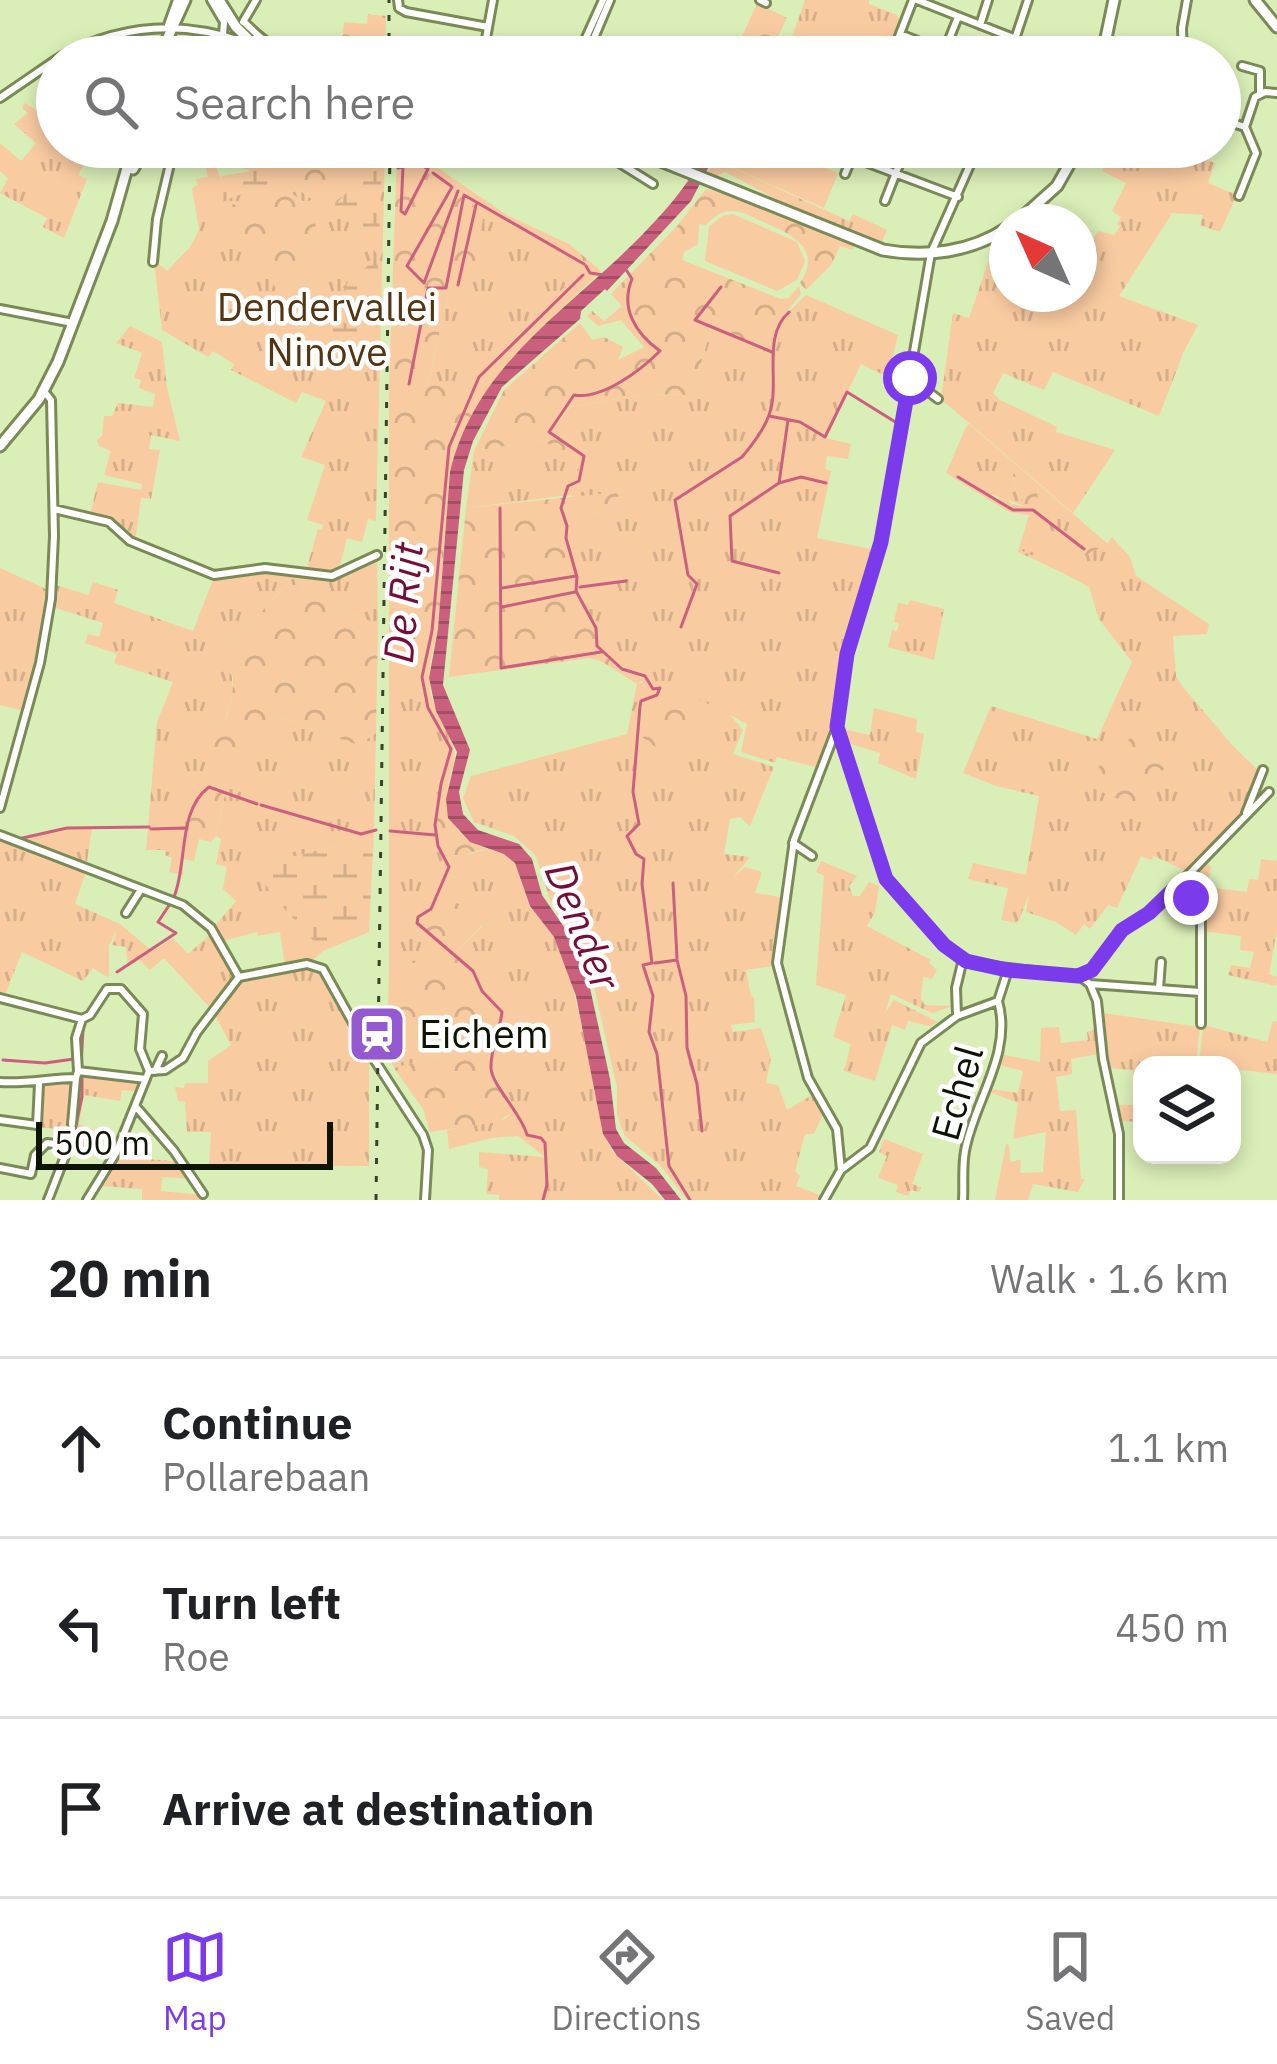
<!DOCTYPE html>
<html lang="en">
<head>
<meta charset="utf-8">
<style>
  :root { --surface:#fff; --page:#f6f6f6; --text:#202124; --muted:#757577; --line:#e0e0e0; --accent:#7c3aed }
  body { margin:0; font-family:"IBM Plex Sans",sans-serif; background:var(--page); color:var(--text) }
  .controls { position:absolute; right:36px; bottom:36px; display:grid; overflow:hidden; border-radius:24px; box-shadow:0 6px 18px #0003 }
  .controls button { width:108px; height:108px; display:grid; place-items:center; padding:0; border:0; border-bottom:3px solid var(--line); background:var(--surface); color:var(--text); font:60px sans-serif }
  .compass { position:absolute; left:989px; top:204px; width:108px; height:108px; border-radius:50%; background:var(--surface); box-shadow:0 6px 18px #0003; rotate:315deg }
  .scale { position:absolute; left:36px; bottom:30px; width:297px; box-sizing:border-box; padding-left:12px; border:6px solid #0d1402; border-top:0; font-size:33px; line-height:42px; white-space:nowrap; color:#0d1402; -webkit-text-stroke:9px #fff; paint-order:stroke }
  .stop { position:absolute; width:36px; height:36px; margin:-27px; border:9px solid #7c3aed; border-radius:50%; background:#fff }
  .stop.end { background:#7c3aed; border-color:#fff; box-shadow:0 3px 12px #0008 }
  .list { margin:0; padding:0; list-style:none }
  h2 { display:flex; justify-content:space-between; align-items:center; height:156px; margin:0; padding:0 48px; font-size:51px }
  h2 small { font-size:39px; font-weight:400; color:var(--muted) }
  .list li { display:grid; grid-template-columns:78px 1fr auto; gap:36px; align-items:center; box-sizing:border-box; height:180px; padding:0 48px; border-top:3px solid var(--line) }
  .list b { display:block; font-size:45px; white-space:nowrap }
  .list p { margin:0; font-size:39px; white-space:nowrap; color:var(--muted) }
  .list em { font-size:39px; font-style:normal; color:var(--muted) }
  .icon { flex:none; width:66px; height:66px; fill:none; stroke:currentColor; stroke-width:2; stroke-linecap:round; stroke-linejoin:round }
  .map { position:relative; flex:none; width:1277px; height:1200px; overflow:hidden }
  .search { position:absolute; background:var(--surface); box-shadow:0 6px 18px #0003; left:36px; right:36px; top:36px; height:132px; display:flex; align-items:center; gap:30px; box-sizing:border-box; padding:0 42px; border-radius:66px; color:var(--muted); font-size:45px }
  .sheet { height:696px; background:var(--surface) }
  nav { display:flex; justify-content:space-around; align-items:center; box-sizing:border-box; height:168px; border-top:3px solid var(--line); background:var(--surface); font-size:33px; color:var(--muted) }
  nav a { display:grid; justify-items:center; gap:6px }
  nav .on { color:var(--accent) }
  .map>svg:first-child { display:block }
  .grass { fill:url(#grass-tufts); fill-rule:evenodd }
  .forest { fill:url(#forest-crowns) }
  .wetland { fill:url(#wetland-marsh) }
  .pitch { fill:#f9cba1 }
  .water { fill:url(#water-rules) }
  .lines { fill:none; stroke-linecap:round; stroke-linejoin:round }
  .stream { stroke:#cb607e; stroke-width:3 }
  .minor-casing { stroke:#798a57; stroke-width:12 }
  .major-casing { stroke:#798a57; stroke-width:15 }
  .minor { stroke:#fff; stroke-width:6 }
  .major { stroke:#fff; stroke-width:9 }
  .rail { stroke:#394329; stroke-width:3; stroke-dasharray:6 12; stroke-linecap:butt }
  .route { stroke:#7c3aed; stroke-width:15 }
  .labels { text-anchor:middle; stroke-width:9; stroke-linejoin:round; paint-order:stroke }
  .park-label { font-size:39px; fill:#553411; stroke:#fff }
  .poi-label { font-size:39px; fill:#0d1402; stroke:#fff; text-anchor:start }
  .street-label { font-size:39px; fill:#0d1402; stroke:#fff }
  .water-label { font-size:42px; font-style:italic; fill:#730f36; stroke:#fff }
</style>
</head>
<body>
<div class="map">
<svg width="1277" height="1200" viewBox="0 0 1277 1200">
  <defs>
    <pattern id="grass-tufts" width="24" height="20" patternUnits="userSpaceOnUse" patternTransform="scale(3)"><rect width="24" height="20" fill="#f9cba1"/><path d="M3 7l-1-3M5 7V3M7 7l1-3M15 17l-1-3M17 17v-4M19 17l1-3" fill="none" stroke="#d4ad89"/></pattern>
    <pattern id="forest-crowns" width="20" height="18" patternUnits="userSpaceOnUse" patternTransform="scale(3)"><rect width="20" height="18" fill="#f9cba1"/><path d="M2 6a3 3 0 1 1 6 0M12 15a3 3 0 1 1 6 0" fill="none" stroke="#d4ad89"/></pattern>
    <pattern id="wetland-marsh" width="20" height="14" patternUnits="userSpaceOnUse" patternTransform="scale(3)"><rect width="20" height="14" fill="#f9cba1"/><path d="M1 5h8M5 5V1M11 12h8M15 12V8" fill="none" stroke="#d4ad89"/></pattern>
    <pattern id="water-rules" width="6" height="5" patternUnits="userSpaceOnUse" patternTransform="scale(3)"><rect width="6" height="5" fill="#cb607e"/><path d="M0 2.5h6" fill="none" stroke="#a34e65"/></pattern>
  </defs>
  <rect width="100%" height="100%" fill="#daeeb7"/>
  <path class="grass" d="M805,0H869V4L897,15L900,21L887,57H785Z
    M45,97L57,104V139L53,148L84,164L78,175L87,179L64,238L43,227L47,218L0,193L8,179L0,171V143L21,161L36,143L14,124L28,113L22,108L25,103L38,111Z
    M181,147H207L222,181L212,185L283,179L312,199L308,205L281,187L319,243L312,224L319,204L373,159L372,147H381L385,151L376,521L368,519L362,542L347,538L338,573L306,571L318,529L322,530L323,525L307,520L325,465L301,457L326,401L302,392L296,403L231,370L234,364L213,351L208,357L162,330L154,260L167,271L190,247L199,230L192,188L198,185L196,179L208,177L204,161L188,165Z
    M396,147H407L507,215L569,244L601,271L593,279L585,271L503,348L474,385L428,386L448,295L451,290H469Z
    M719,147H728L722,163L849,221L853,214L887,230L880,246L811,218L725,172L716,176L709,172Z
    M1114,147H1181V151L1215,163L1208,183L1237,195L1220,232L1200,225L1203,215L1169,213L1171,215L1119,296L1198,325L1184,351L1159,416L1053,372L1044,390L1003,373L993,393L1000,400L1057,427L1056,432L1115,450L1073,513L941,399L953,313L969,318L991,254L1007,278V294H1079V244L1088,246L1098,231L1114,235L1120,227L1117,224L1121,217L1112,211L1126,183L1102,171Z
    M806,295L898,335L888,377L861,364L826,438L851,444L848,459L827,456L825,469L831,471L817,538L876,550L842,658L833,729L819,768L777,757L775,763L741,752L747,724L730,715L743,730L733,754L774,767L750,826L740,817L730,819L724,854L750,857L733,878L745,867L762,872L755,893L781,897L773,966L746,970L751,996L754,997L755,1022L731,1025L733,1032L761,1028L771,1058L766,1083L778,1085L787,1110L812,1095L824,1112L814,1134H805L795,1171L800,1176L796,1186L822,1196L820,1200H687L660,1165L625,1136L617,1115V1087L594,987L574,930L550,900L536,856L514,836L474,822L463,798L471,776L627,734L637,684L642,683L645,676L622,669L597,646C593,624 584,611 577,592C569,570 571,540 564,518L619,509L570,495L466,508L474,451L544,440L565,456L551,431L570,407L647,394L692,395L711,328H777L780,320ZM670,684L680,764L635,732L641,701L657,695Z
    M130,326L162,342L167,388L180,441L151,435L149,449L160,450L151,499L141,498L135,542L113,523L90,515L98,482L141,490L142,484L104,475L111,451L99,446L97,440L102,436L104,416H112L118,403L153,407L155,394L139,388L141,380L134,378L142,353L116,343Z
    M966,427L1017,471L1013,476L1025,506L990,494L986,498L946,473Z
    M1037,487L1094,537L1077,545L1084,555L1107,544L1112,537L1130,557L1136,576L1209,624L1207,634L1173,636L1176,676L1183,687L1232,745L1261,773L1242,815L1188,872L1154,856L1151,860L1141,856L1117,908L1108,905L1090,929L1084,924L1076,935L1056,922L1026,912L1029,894L1018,923L1001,920L1008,888L968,879L973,863L1026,875L1039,796L996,786L963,773L991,706L1097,739L1132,662L1099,619L1089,587L1022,551L1034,514L1038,513Z
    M377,556L378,625L302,590L304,576L341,577Z
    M0,568L48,590L37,664L24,711L0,705Z
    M265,570L297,574L227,648C235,685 236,702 217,735L271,714L358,745L376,733L374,831L359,834L350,842L254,867L278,902L323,951L312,961L285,966L280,932L258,936L257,932L223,941L214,927L236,901L223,889L227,867L216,864L221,839L216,836L225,794L183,859V875L169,872L172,858L165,855V850H146L157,722L173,682L114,663L117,654L85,643L88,634L99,637L103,623L53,607L56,585L88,595L93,582L118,590L114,603L193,631L214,577Z
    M910,600L944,609L934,660L888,647L892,630L897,631L899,624L894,622L898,603L908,605Z
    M438,629C433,652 425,676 432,698C440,726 462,741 452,771L443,774C437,800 431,829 441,854L461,856L488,849L504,853L515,863L530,906L554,937L571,980L593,1073L603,1134L613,1152L663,1200H499V1195L486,1194L488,1169L479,1167V1152L545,1157L518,1136L491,1138L449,1149L447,1130L505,1119L514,1111C501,1085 486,1073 497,1042L394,1068L387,1052L500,1023L502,1012C482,994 474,971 452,956L482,926L432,906L418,917L448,952L389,967V671H423L432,631Z
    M874,708L917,719L916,732L924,734L916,779L878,763L880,753L845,742L843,729L870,735Z
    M92,828L86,868L16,839L55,829Z
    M0,837L86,871L75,904L120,924L152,951L173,938L188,954L212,933L237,977L213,1011L164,958L150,970L140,960L128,966L126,947L112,945L118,927L109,946V978L93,968L83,981L22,952L4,997L0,996Z
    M1261,859L1277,861V929L1269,974L1277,977L1276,986L1228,975L1231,965L1250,968L1254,952L1240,950L1241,936L1202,931V915L1179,888L1206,861L1211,867L1207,887L1247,892L1249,879L1258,880Z
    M821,861L857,876L849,886L853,896H860L869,882L879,886L875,912L867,926L931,960L929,963L937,970L932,979L923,977L921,999L925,1005L953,1006L932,1013L891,994L885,1013L894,1000L938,1022L930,1026L908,1021L905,1030L892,1025L875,1081L844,1071L851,1044L833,1037L846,995L816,985L824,876L816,872Z
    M300,970H314L323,976L369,1055V1166L209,1165L211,1132H187L185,1102L178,1101L175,1087L184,1088L185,1083H208V1061L231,1045L215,1015L240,983Z
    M1103,1013L1200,1027L1196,1065H1142V1122L1121,1121L1116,1105H1134L1133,1070L1107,1068Z
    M1273,1021L1277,1022V1074L1232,1069V1065H1199L1203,1025L1267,1042Z
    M1059,1027L1061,1043L1088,1040L1087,1032L1098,1028V1054L1071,1059L1072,1074L1056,1077L1060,1111L1076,1110L1081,1179H1085L1078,1192L1033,1184L1028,1200H995L1006,1144L1009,1145L1010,1162L1021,1160L1020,1173L1043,1172L1046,1132L1013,1139L1018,1103L990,1092L991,1089L1018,1093L1023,1071L996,1064L999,1054L1040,1062L1041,1028Z
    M82,1073L144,1080L141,1092L122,1090L120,1101L84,1095L79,1124L103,1133L96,1154L73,1146L76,1131L38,1127L42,1088L55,1080H78Z
    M884,1139L923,1154L912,1184L921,1187L919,1192L911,1190L908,1196L896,1192L898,1185L878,1178L887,1156L879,1152Z
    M117,1156L181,1162L193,1179L162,1177L161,1191L202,1195V1200H142V1189L101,1186Z"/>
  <path class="forest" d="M757,3L787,18L768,57H733Z
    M368,14L386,16L385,52L322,51V46L342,43L344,22L367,24Z
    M272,147H372V166L334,206L325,200C307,222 319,242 325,268L282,299L229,206L282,187L307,204L315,195L275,165Z
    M397,151L484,213L470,290H452L448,295L428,385H473C492,349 552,298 585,270L593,279C531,338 471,385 450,472L438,629L432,631L423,671H389V388Z
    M706,189L730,195L854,246L853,250L840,246L831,265L806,290L800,283C824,247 789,233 761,221C752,217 742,211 732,211C721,210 714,217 706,225L699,224L698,244L684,252L682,260L781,299L789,298L799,286L801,294L780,320L774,352L711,328L692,395L647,394L569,407L551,431L582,458L578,471L544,440L474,451L504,390L580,323L592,340L604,337L623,347L618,360L644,347L621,320L598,326L587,316L592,311L604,321L622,306L611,294L677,226Z
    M969,424L1108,544L1084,556L1076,545L1093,536L1037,488L1039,514L1034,515L1022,551L1063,569L1061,572L1018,552L1029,515L1009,512L986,498L990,494L998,500L1002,495L1012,504L1024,506L1013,475L1016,471L966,427Z
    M618,492L619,509L565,518L566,538L577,577L576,591L596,628L597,646L622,669L646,679L637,684L601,661L589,658L449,677L466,508Z
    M297,574L304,576L302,590L378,625L376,733L358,745L271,714C262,755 241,775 202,748C226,728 233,708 233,677L225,668L227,648Z
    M670,684L718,709L680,765L635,732L639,700L657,695Z
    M1141,731L1175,755L1140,799L1133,805L1092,788L1089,779L1113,750Z
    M452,771C439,808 451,836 488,849L472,852L449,864C429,837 436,805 443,774Z
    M207,786L225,793L216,836L211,842L199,839L194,861L183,859L195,795Z
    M435,894L486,915L482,925L452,956C473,970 488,995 503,1016L500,1023L387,1052L389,967L447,952L417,923L418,917L431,909Z
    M497,1042C488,1076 497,1081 514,1111L498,1122L430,1132L423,1109L394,1068Z"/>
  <path class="wetland" d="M230,147H269L276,165L316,194L312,199L283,179L220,202L211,185L222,181L221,176L252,171L234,166Z
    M382,162L376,317L336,353L313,316L319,306L328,315L347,324L354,305L343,287L379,256L334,206L372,166Z
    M374,831L369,932L323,951L278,902L253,867L350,842L359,834Z"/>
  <path class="pitch" d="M728,147H771L838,173L824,208L722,163Z
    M733,214L797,242L805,261L797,280L777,291L705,261L709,227L722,216Z"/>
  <path class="water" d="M706,147H719L691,201L607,291L605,289L581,311L580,319L502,387L473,441L464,470L443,685L470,750L459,792L463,814L478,830L519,844L532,859L542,895L571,937L590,988L610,1079L616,1129L624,1143L656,1168L681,1200H665L652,1184L617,1156L603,1134L576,996L554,937L530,906L515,863L504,854L470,842L448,818L446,799L457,752L436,711L429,678L438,629L450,472C476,363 570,309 641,236C667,209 692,182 706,147Z"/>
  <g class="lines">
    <path class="stream" d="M378,147L379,148
      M395,149L428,169
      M398,168L403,167L401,211L405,214L428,169
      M433,173L451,186
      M452,187L407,266L424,283L458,191
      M464,195L584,264
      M586,266L590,273L604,275
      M627,271L632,279C620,308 635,333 660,351C641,370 602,400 574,395L549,432L584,456L579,481L568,486L561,508L567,526L566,538L577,577L576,591L596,628L597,646L622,669L645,676L653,689L660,688L657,695L641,701L640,706L633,792L639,824L627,836L636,854L644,859L642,884L652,963L643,965L653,996L649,1032L657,1054L669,1166L690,1200
      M458,285L476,205
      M721,287L695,320L772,352
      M409,384L428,288H446L464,195
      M769,416L800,422L825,437L847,392L897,423
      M788,420L779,483L801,477L826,483
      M958,477L1013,510H1033L1084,549
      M500,508L501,668L601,652
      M779,573L732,561L730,516L779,483
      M580,587L626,581
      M502,588L576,576
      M502,607L575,592
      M681,627L697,584L688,575L675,500L742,457C752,445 764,430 769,415C781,383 761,337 789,312
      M261,805L361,834L376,830
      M151,829L185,828
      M390,831L435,835
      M18,839L67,828L149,827
      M673,883L677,958
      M174,897C188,863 177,811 209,787L257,804
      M655,963L677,960L686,996L687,1048L697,1084L702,1131
      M117,972L176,933L158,922L172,901
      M3,1060L45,1063L74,1059
      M81,1068L83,1029
      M75,1130L82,1097V1079
      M543,1200L547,1185L545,1143L541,1138L527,1135C522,1114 492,1086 491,1068C490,1051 500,1030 502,1012L482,991L473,971L417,923L418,917L431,909L449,867L438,846L435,825L441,784L451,749L428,708L422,677L432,631L449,447L479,377L583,275"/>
    <g class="minor-casing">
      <path id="minor" d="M211,0L224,22L223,34
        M398,0L399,8L406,12L488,27
        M760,0L766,3
        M917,0L1016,39
        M243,22L256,0
        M244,22C274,51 272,48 315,46
        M168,25L177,0
        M980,25L988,0
        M900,34L958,57
        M485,44L549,56L579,53L586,56
        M485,44L493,0
        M485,44L494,55L506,51
        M580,51L603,0
        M60,57C119,25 179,19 243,42
        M205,57L215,34
        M586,57L610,0
        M891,57L913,0
        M942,57L958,17
        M1009,57L1028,0
        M1183,57L1182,28L1187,0
        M1242,66L1260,71V93
        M0,98L57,59
        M1220,119L1245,127L1255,97L1265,92L1277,93
        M603,147L605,154L653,184
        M935,147L972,162
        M978,147L931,253L881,543L847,654L837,727L886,879L945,945L973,964L1078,976L1092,970L1122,930L1157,907L1269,792
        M852,157L958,197
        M845,174L856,147
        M1239,196L1256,153L1245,127
        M885,201L906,147
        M153,262L157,219L174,147
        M0,309L73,323
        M910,378L938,399
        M54,509L109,522L130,541L214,575L265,568L332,576L377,555
        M836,730L794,840L777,963L808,1078L837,1129L841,1170
        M0,808L40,663L51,599L54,536L51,400L43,390
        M1246,813L1263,770
        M0,835L183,905L211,928L239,977
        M793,843L812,856
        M1174,889L1191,898L1201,919V1024
        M126,913L140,891
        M239,977L307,964L323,969L368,1050L423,1135L428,1150L425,1200
        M1081,977L1090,984L1097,1001L1103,1059L1119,1134V1200
        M1090,984L1200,992
        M1159,989L1161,962
        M0,998L82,1019
        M957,1015L956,988L963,959
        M82,1019L90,1015L107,989H121L143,1014L140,1049L149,1071
        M82,1019L76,1038L78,1071L146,1079
        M149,1071L165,1070L183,1058L197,1032L239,977
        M155,1071L162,1056
        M0,1082C27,1084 50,1078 76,1078L78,1071
        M137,1108L174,1151L203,1194
        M0,1120L37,1125L39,1084
        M72,1124L76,1078
        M0,1168L31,1174L35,1155L47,1143L71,1146
        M48,1200L74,1133
        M87,1200L116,1153L149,1071
        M824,1200L841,1170L870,1148L921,1043L957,1016L998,1001L1008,970
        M963,1200C964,1184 962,1167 965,1151C974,1101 1013,1054 998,1001"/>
    </g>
    <g class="major-casing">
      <path id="major" d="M219,0L236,27L265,55L381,57
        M1255,0L1277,27
        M159,57L185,0
        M1102,57L1114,0
        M626,147L883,250C926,258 971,252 1007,228
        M133,169L145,147
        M1017,222L1057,186L1079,147
        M0,446L39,399L58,362L112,221L133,147"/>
    </g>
    <use href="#minor" class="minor"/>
    <use href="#major" class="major"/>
    <path class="rail" d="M389,57V0
      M376,1200L390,147"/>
  </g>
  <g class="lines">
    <path class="route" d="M910,378L881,542L847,654L837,727L886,879L944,945L966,961L1007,970L1078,976L1092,970L1122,930L1149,913L1174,889L1191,898"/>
  </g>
  <defs>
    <g id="station-square" transform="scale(3)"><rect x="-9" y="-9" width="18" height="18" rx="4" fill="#9459d0" stroke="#fff"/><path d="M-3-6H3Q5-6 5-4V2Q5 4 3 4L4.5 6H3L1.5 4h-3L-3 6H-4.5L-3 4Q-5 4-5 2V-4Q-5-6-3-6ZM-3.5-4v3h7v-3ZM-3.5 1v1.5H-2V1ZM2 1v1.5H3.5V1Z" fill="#fff"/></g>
  </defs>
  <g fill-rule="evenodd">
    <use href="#station-square" x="377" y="1034"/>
  </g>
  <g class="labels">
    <g class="park-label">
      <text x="327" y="321">Dendervallei<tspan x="327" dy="45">Ninove</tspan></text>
    </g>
    <g class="poi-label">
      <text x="419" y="1048">Eichem</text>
    </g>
    <g class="street-label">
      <text transform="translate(957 1093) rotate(-74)" y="14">Echel</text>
    </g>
    <g class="water-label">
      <text transform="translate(403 603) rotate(-85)" y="15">De Rijt</text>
      <text transform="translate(583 926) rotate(68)" y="15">Dender</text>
    </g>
  </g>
</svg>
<div class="controls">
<button><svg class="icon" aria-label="layers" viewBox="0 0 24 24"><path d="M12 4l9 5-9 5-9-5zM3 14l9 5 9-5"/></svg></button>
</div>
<svg class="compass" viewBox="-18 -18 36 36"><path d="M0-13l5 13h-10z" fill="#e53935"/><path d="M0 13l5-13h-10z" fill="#757577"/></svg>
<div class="scale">500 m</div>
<div class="stop" style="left:910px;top:378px"></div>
<div class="stop end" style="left:1191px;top:898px"></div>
<div class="search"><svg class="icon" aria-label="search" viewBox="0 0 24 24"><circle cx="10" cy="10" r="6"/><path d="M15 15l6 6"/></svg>Search here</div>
</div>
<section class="sheet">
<h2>20 min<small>Walk · 1.6 km</small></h2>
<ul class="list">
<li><svg class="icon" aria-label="ahead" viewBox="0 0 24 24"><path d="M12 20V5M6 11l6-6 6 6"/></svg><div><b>Continue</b><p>Pollarebaan</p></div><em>1.1 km</em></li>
<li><svg class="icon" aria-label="left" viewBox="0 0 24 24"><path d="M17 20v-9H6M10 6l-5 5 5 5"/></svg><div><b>Turn left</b><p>Roe</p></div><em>450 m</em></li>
<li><svg class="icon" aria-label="arrive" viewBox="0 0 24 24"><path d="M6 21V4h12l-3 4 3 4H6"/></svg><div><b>Arrive at destination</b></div></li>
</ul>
</section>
<nav>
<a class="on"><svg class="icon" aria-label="map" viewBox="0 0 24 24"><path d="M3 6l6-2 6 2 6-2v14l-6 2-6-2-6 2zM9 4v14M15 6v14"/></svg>Map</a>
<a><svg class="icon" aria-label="directions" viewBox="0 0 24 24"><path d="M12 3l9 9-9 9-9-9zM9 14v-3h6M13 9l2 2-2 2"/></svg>Directions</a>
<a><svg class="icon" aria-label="saved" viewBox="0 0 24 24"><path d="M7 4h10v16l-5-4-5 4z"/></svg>Saved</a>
</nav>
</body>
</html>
